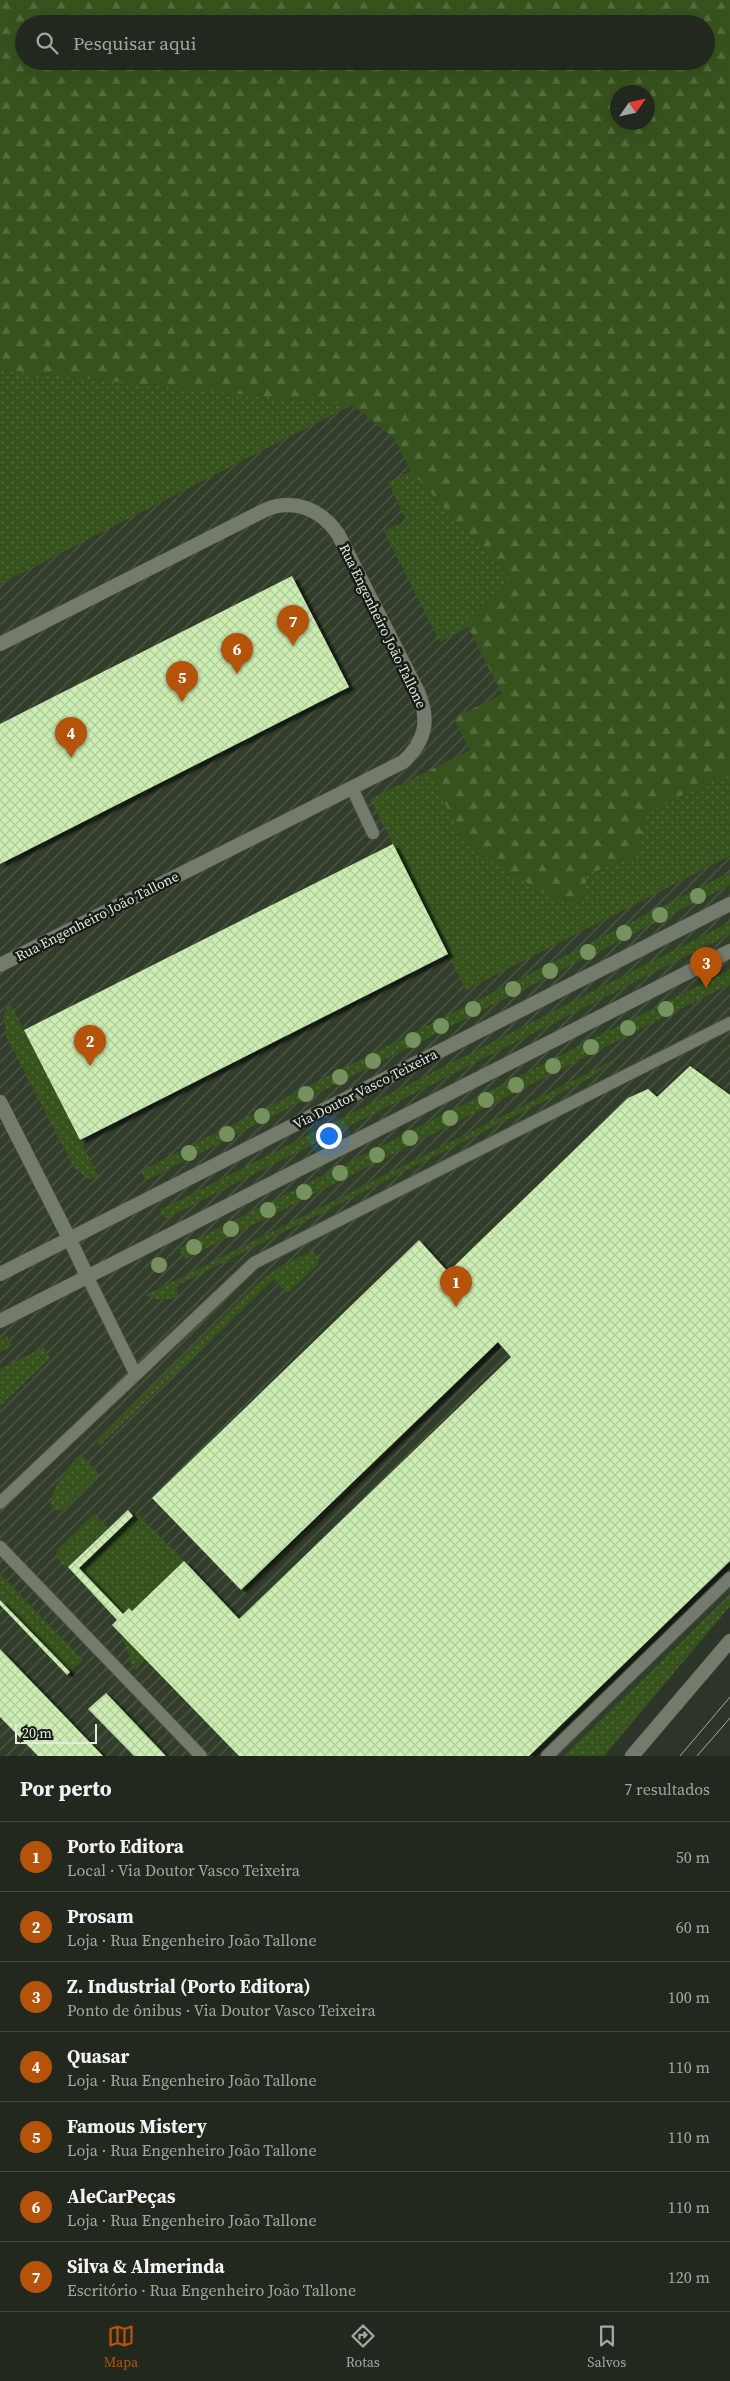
<!DOCTYPE html>
<html lang="pt">
<head>
<meta charset="utf-8">
<style>
  :root { --surface:#22281e; --page:#2e342b; --text:#f1f3f6; --muted:#a2a6a4; --line:#3f443c; --accent:#b45309 }
  body { margin:0; font-family:"Source Serif 4",serif; background:var(--page); color:var(--text) }
  .compass { position:absolute; left:610px; top:85px; width:45px; height:45px; border-radius:50%; background:var(--surface); box-shadow:0 5px 20px #0002; rotate:56deg }
  .scale { position:absolute; left:15px; bottom:12px; width:82px; box-sizing:border-box; padding-left:5px; border:2px solid #e5eae1; border-top:0; font-size:14px; line-height:18px; white-space:nowrap; color:#e5eae1; -webkit-text-stroke:4px #171b15; paint-order:stroke }
  .you { position:absolute; left:328px; top:1135px; width:18px; height:18px; margin:-12px; border:4px solid #fff; border-radius:50%; background:#1a73e8; box-shadow:0 0 0 8px #1a73e833 }
  .badge { display:grid; place-items:center; width:32px; height:32px; border-radius:50%; background:var(--accent); color:#fff; font-size:16px; font-weight:700 }
  .pin { position:absolute; translate:-50% -41px; filter:drop-shadow(0 1px 2px #0008) }
  .pin::after { content:''; position:absolute; top:26px; width:18px; height:15px; background:inherit; clip-path:polygon(0 0,100% 0,50% 100%) }
  .list { margin:0; padding:0; list-style:none }
  h2 { display:flex; justify-content:space-between; align-items:center; height:65px; margin:0; padding:0 20px; font-size:21px }
  h2 small { font-size:16px; font-weight:400; color:var(--muted) }
  .list li { display:grid; grid-template-columns:32px 1fr auto; gap:15px; align-items:center; box-sizing:border-box; height:70px; padding:0 20px; border-top:1px solid var(--line) }
  .list b { display:block; font-size:19px; white-space:nowrap }
  .list p { margin:0; font-size:16px; white-space:nowrap; color:var(--muted) }
  .list em { font-size:16px; font-style:normal; color:var(--muted) }
  .icon { flex:none; width:28px; height:28px; fill:none; stroke:currentColor; stroke-width:2; stroke-linecap:round; stroke-linejoin:round }
  .map { position:relative; flex:none; width:730px; height:1756px; overflow:hidden }
  .search { position:absolute; background:var(--surface); box-shadow:0 5px 20px #0002; left:15px; right:15px; top:15px; height:55px; display:flex; align-items:center; gap:12px; box-sizing:border-box; padding:0 18px; border-radius:28px; color:var(--muted); font-size:19px }
  .sheet { height:555px; background:var(--surface) }
  nav { display:flex; justify-content:space-around; align-items:center; box-sizing:border-box; height:70px; border-top:1px solid var(--line); background:var(--surface); font-size:14px; color:var(--muted) }
  nav a { display:grid; justify-items:center; gap:2px }
  nav .on { color:var(--accent) }
  .map>svg:first-child { display:block }
  .industrial { fill:url(#industrial-furrows); fill-rule:evenodd }
  .grass { fill:url(#grass-dots) }
  .forest { fill:url(#forest-firs); fill-rule:evenodd }
  .building { fill:url(#building-cross-hatch); filter:url(#shadow) }
  .lines { fill:none; stroke-linecap:round; stroke-linejoin:round }
  .service-casing { stroke:#4b5246; stroke-width:14 }
  .minor-casing { stroke:#4b5246; stroke-width:15 }
  .secondary-casing { stroke:#4b5246; stroke-width:15 }
  .service { stroke:#727b6c; stroke-width:12 }
  .minor { stroke:#727b6c; stroke-width:14 }
  .secondary { stroke:#727b6c; stroke-width:14 }
  .tram { stroke:#a5aba0; stroke-width:1 }
  .tree { fill:#74915e }
  .labels { text-anchor:middle; stroke-width:5; stroke-linejoin:round; paint-order:stroke }
  .street-label { font-size:14px; fill:#e5eae1; stroke:#171b15 }
</style>
</head>
<body>
<div class="map">
<svg width="730" height="1756" viewBox="0 0 730 1756">
  <defs>
    <pattern id="industrial-furrows" width="10" height="10" patternUnits="userSpaceOnUse" patternTransform="scale(1.25)"><rect width="10" height="10" fill="#323d2a"/><path d="M-1 1l2-2M0 10L10 0M9 11l2-2" fill="none" stroke="#505949"/></pattern>
    <pattern id="grass-dots" width="8" height="8" patternUnits="userSpaceOnUse" patternTransform="scale(1.25)"><rect width="8" height="8" fill="#37531d"/><path d="M2 2h.1M6 6h.1" fill="none" stroke="#546c3e" stroke-width="1.8" stroke-linecap="round"/></pattern>
    <pattern id="forest-firs" width="22" height="20" patternUnits="userSpaceOnUse" patternTransform="scale(1.25)"><rect width="22" height="20" fill="#37531d"/><path d="M5 1l3.5 6h-7zM16 11l3.5 6h-7z" fill="#546c3e"/></pattern>
    <pattern id="building-cross-hatch" width="8" height="8" patternUnits="userSpaceOnUse" patternTransform="scale(1.25)"><rect width="8" height="8" fill="#cceeb2"/><path d="M0 0l8 8M0 8l8-8" fill="none" stroke="#b1cc9c"/></pattern>
    <filter id="shadow"><feDropShadow dx="5.5" dy="3" stdDeviation="1" flood-color="#0009"/></filter>
  </defs>
  <rect width="100%" height="100%" fill="#2d3528"/>
  <path class="industrial" d="M0,0H730V1606L604,1756H0ZM24,24H706V61H24ZM618,92H648V122H618Z"/>
  <path class="grass" d="M0,370L352,405L0,584Z
    M411,471L511,581L468,627L440,642L384,531L406,520L388,482Z
    M430,770L460,836L585,875L638,854L646,813L730,772V856L466,990L370,799Z
    M730,872V885L145,1181L141,1171Z
    M730,922V934L165,1219L160,1210Z
    M730,970V984L185,1259L179,1248Z
    M10,1003L99,1177L89,1179L74,1168L6,1036L3,1015Z
    M622,1056L592,1077L176,1286L178,1297C168,1300 155,1302 146,1295Z
    M312,1251L319,1258L318,1265L287,1293L274,1279L100,1445L96,1441L257,1284L276,1269Z
    M7,1336L12,1346L0,1352V1339Z
    M44,1347L50,1358L0,1406V1369Z
    M81,1454L100,1475L63,1510L54,1511L51,1505C52,1486 68,1467 81,1454Z
    M137,1513L184,1561L127,1617L80,1568Z
    M94,1514L108,1528L66,1568L56,1556L57,1550Z
    M0,1574L83,1660L70,1672L0,1600Z
    M730,1595V1606L604,1756H564Z
    M118,1624L149,1656L135,1670L133,1667Z"/>
  <path class="forest" d="M0,0H730V772L646,813L638,854L586,875L585,897L569,905L500,868L460,836L430,770L470,750L454,718L502,694L468,627L511,581L411,471L394,438L352,405L0,370ZM24,24H706V61H24ZM618,92H648V122H618Z"/>
  <path class="building" d="M292,576L349,687L0,864V724Z
    M393,844L448,954L80,1140L24,1030Z
    M690,1066L730,1095V1561L529,1756H239L112,1625L117,1620L68,1567L128,1510L133,1516L79,1568L123,1614L129,1608L132,1611L184,1561L239,1619L511,1357L498,1342L241,1590L152,1498L419,1240L448,1272L628,1098L648,1089L657,1097Z
    M0,1600L70,1672L67,1675L0,1605Z
    M0,1649L103,1756H38L0,1717Z
    M106,1693L166,1756H134L88,1709Z"/>
  <g class="lines">
    <g class="service-casing">
      <path id="service" d="M352,788L373,833
        M87,1276L135,1373
        M0,1503L254,1263L730,1023
        M0,1547L201,1756
        M547,1756L730,1578"/>
    </g>
    <g class="minor-casing">
      <path id="minor" d="M0,644L265,510C294,498 321,509 338,534L418,692C430,720 426,741 403,762L0,965
        M0,1102L69,1238"/>
    </g>
    <g class="secondary-casing">
      <path id="secondary" d="M69,1238L87,1276
        M0,1274L730,904
        M0,1321L730,951
        M632,1756L730,1641"/>
    </g>
    <use href="#service" class="service"/>
    <use href="#minor" class="minor"/>
    <use href="#secondary" class="secondary"/>
    <path class="tram" d="M680,1756L730,1697
      M697,1756L730,1718"/>
  </g>
  <g class="tree">
    <circle cx="698" cy="896" r="8"/>
    <circle cx="660" cy="915" r="8"/>
    <circle cx="624" cy="933" r="8"/>
    <circle cx="588" cy="952" r="8"/>
    <circle cx="550" cy="971" r="8"/>
    <circle cx="513" cy="989" r="8"/>
    <circle cx="473" cy="1009" r="8"/>
    <circle cx="666" cy="1009" r="8"/>
    <circle cx="441" cy="1026" r="8"/>
    <circle cx="628" cy="1028" r="8"/>
    <circle cx="413" cy="1040" r="8"/>
    <circle cx="591" cy="1047" r="8"/>
    <circle cx="373" cy="1061" r="8"/>
    <circle cx="553" cy="1066" r="8"/>
    <circle cx="340" cy="1077" r="8"/>
    <circle cx="516" cy="1085" r="8"/>
    <circle cx="306" cy="1094" r="8"/>
    <circle cx="486" cy="1100" r="8"/>
    <circle cx="262" cy="1116" r="8"/>
    <circle cx="450" cy="1118" r="8"/>
    <circle cx="227" cy="1134" r="8"/>
    <circle cx="410" cy="1138" r="8"/>
    <circle cx="189" cy="1153" r="8"/>
    <circle cx="377" cy="1155" r="8"/>
    <circle cx="340" cy="1173" r="8"/>
    <circle cx="304" cy="1192" r="8"/>
    <circle cx="268" cy="1210" r="8"/>
    <circle cx="231" cy="1229" r="8"/>
    <circle cx="194" cy="1247" r="8"/>
    <circle cx="159" cy="1265" r="8"/>
  </g>
  <g class="labels">
    <g class="street-label">
      <text transform="translate(383 626) rotate(64)" y="5">Rua Engenheiro João Tallone</text>
      <text transform="translate(97 916) rotate(-27)" y="5">Rua Engenheiro João Tallone</text>
      <text transform="translate(365 1089) rotate(-27)" y="5">Via Doutor Vasco Teixeira</text>
    </g>
  </g>
</svg>
<svg class="compass" viewBox="-18 -18 36 36"><path d="M0-13l5 13h-10z" fill="#e53935"/><path d="M0 13l5-13h-10z" fill="#a2a6a4"/></svg>
<div class="scale">20 m</div>
<div class="you"></div>
<div class="pin badge" style="left:456px;top:1307px">1</div>
<div class="pin badge" style="left:90px;top:1066px">2</div>
<div class="pin badge" style="left:706px;top:988px">3</div>
<div class="pin badge" style="left:71px;top:758px">4</div>
<div class="pin badge" style="left:182px;top:702px">5</div>
<div class="pin badge" style="left:237px;top:674px">6</div>
<div class="pin badge" style="left:293px;top:646px">7</div>
<div class="search"><svg class="icon" aria-label="search" viewBox="0 0 24 24"><circle cx="10" cy="10" r="6"/><path d="M15 15l6 6"/></svg>Pesquisar aqui</div>
</div>
<section class="sheet">
<h2>Por perto<small>7 resultados</small></h2>
<ul class="list">
<li><span class="badge">1</span><div><b>Porto Editora</b><p>Local · Via Doutor Vasco Teixeira</p></div><em>50 m</em></li>
<li><span class="badge">2</span><div><b>Prosam</b><p>Loja · Rua Engenheiro João Tallone</p></div><em>60 m</em></li>
<li><span class="badge">3</span><div><b>Z. Industrial (Porto Editora)</b><p>Ponto de ônibus · Via Doutor Vasco Teixeira</p></div><em>100 m</em></li>
<li><span class="badge">4</span><div><b>Quasar</b><p>Loja · Rua Engenheiro João Tallone</p></div><em>110 m</em></li>
<li><span class="badge">5</span><div><b>Famous Mistery</b><p>Loja · Rua Engenheiro João Tallone</p></div><em>110 m</em></li>
<li><span class="badge">6</span><div><b>AleCarPeças</b><p>Loja · Rua Engenheiro João Tallone</p></div><em>110 m</em></li>
<li><span class="badge">7</span><div><b>Silva &amp; Almerinda</b><p>Escritório · Rua Engenheiro João Tallone</p></div><em>120 m</em></li>
</ul>
</section>
<nav>
<a class="on"><svg class="icon" aria-label="map" viewBox="0 0 24 24"><path d="M3 6l6-2 6 2 6-2v14l-6 2-6-2-6 2zM9 4v14M15 6v14"/></svg>Mapa</a>
<a><svg class="icon" aria-label="directions" viewBox="0 0 24 24"><path d="M12 3l9 9-9 9-9-9zM9 14v-3h6M13 9l2 2-2 2"/></svg>Rotas</a>
<a><svg class="icon" aria-label="saved" viewBox="0 0 24 24"><path d="M7 4h10v16l-5-4-5 4z"/></svg>Salvos</a>
</nav>
</body>
</html>
